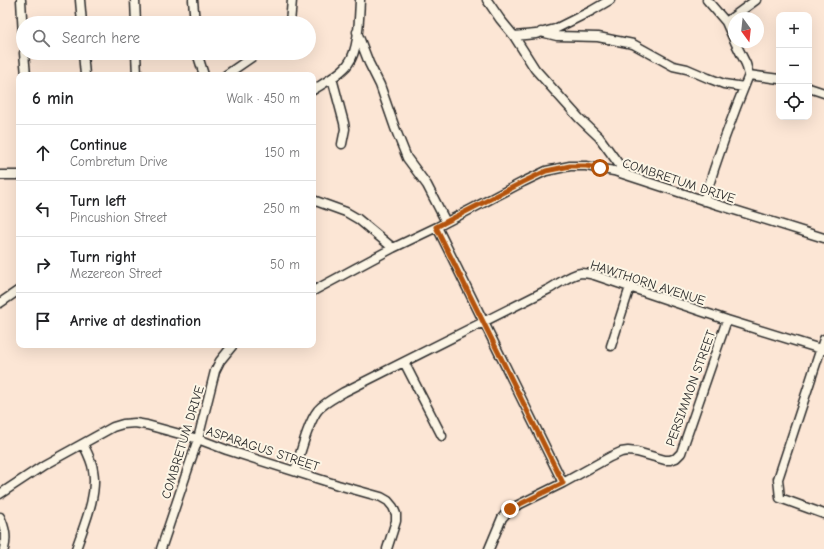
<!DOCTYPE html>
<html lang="en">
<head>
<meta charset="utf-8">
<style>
  :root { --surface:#fff; --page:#f6f6f6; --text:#202124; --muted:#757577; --line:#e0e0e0 }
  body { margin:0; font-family:"Comic Neue",sans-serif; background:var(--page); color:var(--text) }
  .controls { position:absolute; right:12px; top:12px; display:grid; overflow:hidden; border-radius:8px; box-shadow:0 4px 16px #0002 }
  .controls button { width:36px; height:36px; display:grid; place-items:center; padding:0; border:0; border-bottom:1px solid var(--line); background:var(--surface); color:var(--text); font:20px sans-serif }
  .compass { position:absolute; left:728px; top:12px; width:36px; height:36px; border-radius:50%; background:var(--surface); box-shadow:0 4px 16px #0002; rotate:165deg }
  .stop { position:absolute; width:12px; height:12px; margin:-9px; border:3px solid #b45309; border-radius:50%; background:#fff }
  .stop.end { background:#b45309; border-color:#fff; box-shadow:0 1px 4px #0008 }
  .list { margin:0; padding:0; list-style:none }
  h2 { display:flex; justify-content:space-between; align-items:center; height:52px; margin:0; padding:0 16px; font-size:17px }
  h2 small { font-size:13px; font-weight:400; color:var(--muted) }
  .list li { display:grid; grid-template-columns:26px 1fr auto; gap:12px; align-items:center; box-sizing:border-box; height:56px; padding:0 16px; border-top:1px solid var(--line) }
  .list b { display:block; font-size:15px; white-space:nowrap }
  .list p { margin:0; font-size:13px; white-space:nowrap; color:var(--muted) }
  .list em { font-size:13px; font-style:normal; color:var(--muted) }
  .icon { flex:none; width:22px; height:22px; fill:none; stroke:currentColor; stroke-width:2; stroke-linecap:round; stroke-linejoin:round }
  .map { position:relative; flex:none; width:824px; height:549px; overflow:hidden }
  .search { position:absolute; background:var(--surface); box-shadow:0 4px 16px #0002; left:16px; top:16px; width:300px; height:44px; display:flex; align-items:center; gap:10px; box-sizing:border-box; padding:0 14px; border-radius:22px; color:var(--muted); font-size:15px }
  .panel { position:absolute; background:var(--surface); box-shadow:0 4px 16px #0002; left:16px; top:72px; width:300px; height:276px; border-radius:8px }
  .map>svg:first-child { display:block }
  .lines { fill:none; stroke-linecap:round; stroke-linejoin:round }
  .minor-casing { stroke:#2b2b2b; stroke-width:11 }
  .minor { stroke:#fcf5e5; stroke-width:8 }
  .route { stroke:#b45309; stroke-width:5 }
  .labels { text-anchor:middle; stroke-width:4; stroke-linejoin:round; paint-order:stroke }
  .street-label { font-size:13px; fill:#2b2b2b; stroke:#fcf5e5 }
</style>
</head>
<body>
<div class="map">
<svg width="824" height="549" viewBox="0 0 824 549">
  <rect width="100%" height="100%" fill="#fce6d5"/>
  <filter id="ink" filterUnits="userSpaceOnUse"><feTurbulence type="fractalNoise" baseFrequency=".025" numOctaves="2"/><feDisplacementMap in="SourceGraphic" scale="8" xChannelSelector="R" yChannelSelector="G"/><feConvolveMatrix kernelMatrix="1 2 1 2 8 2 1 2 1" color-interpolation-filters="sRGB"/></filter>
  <g filter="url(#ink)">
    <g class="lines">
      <g class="minor-casing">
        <path id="minor" d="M21,0L23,36
          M80,0L82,23
          M135,0L136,23
          M193,0L195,23
          M487,0L500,19L514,36L535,69L579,118L599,137L626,174
          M707,0L726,22L734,40
          M726,22L756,0
          M290,23L292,0
          M357,32L369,63L380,85L395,128L407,158L427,185L446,222
          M541,32L557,36L598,37L633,44L673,66L687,69L708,78L724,84L744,87
          M514,36L536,34L555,29L591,11L610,0
          M24,53L26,75
          M83,53L85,75
          M136,53L137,75
          M197,53L204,75
          M226,75L258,53
          M749,75L779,79
          M332,78L344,123L345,129L342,144
          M809,88L824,93
          M313,90C324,83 341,74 348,64C359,50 359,18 360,0
          M0,175H19
          M313,200L346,212L358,219L393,248
          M704,201C717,158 732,116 749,75L746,64L735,42
          M437,227L563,483
          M313,291L393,248L437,227L523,182L546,171L570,166H586L614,171L712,203L824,238
          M0,303L19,290
          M824,339L778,479L780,498L824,514
          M611,346L630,287
          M404,362L442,436
          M295,471C300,455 308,422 318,410C325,402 336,397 344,392L549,289C558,284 571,274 581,273C586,273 590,274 594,275L727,320L824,350
          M0,494L44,465L113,427L123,424L135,423L147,425L198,439L227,450L338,485L381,497L388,501L393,507L396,514V521L387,549
          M0,517C5,528 7,537 4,549
          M76,549C84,525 98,495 93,470C92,461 87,452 83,444
          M161,549L198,439L215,371L220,361L233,345
          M489,549L502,518L510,509L563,483L610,457L621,452L628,451L637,452L665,460H670L676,458L681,453L727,320"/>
      </g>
      <use href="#minor" class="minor"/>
    </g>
  </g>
  <g class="lines" filter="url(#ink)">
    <path class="route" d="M510,509L563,483L436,227L523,182L546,171L570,166H586L600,168"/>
  </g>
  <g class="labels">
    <g class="street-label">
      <text transform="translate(679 180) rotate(18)" y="5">COMBRETUM DRIVE</text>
      <text transform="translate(648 282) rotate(18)" y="5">HAWTHORN AVENUE</text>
      <text transform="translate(690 388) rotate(-70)" y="5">PERSIMMON STREET</text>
      <text transform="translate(182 442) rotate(-73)" y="5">COMBRETUM DRIVE</text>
      <text transform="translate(263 448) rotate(18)" y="5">ASPARAGUS STREET</text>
    </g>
  </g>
</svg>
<div class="controls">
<button>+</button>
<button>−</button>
<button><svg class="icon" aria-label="locate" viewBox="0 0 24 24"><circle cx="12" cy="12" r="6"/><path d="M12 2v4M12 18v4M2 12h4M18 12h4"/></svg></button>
</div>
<svg class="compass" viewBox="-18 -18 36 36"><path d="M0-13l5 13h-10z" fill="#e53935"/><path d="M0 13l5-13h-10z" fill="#757577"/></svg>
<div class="stop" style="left:600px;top:168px"></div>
<div class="stop end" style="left:510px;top:509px"></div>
<div class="search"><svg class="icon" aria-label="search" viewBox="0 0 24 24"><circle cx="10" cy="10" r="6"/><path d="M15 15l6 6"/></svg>Search here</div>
<section class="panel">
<h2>6 min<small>Walk · 450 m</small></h2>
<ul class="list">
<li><svg class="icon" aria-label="ahead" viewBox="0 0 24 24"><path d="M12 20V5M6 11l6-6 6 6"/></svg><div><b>Continue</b><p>Combretum Drive</p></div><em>150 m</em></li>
<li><svg class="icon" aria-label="left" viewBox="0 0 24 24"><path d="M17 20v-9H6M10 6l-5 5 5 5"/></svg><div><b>Turn left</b><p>Pincushion Street</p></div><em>250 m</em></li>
<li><svg class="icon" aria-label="right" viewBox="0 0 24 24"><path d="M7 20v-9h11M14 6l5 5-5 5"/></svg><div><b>Turn right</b><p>Mezereon Street</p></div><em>50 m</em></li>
<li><svg class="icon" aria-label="arrive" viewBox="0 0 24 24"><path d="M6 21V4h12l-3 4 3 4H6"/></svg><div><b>Arrive at destination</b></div></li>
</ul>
</section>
</div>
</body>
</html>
